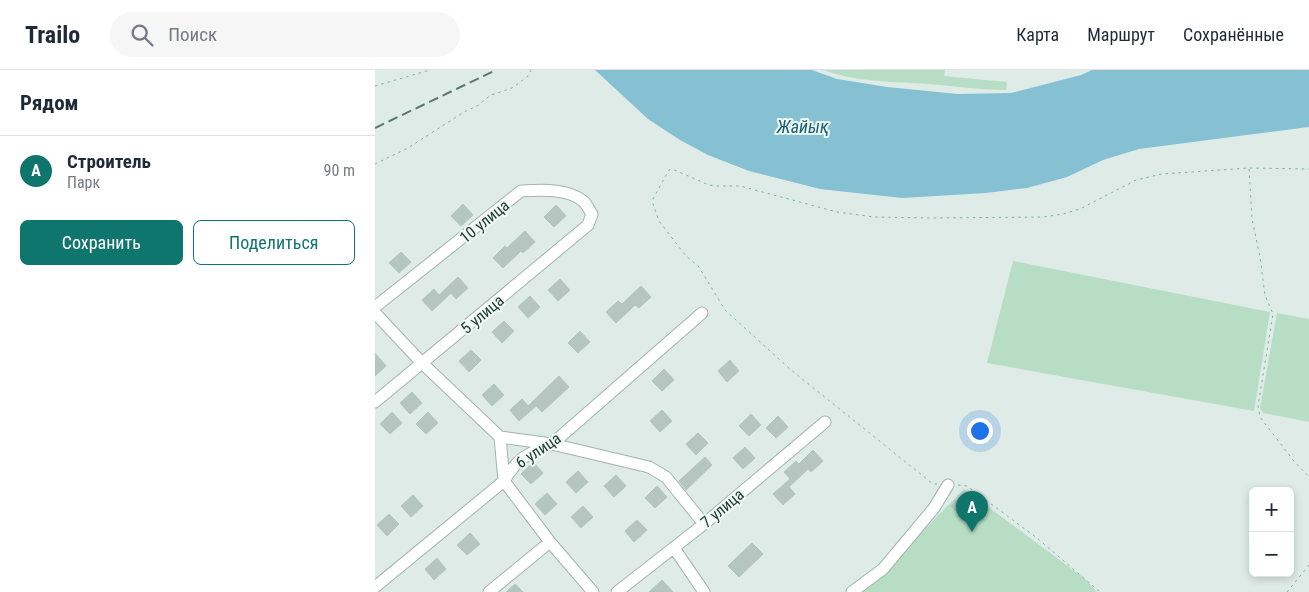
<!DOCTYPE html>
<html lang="ru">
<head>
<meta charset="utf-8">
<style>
  :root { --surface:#fff; --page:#f6f6f7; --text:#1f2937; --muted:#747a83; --line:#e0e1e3; --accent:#0f766e }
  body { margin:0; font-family:"Roboto Condensed",sans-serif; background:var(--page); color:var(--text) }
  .controls { position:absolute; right:15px; bottom:15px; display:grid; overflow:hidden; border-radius:8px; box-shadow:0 2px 8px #0003 }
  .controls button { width:45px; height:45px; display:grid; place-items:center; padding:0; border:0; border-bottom:1px solid var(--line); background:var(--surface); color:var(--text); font:25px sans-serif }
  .you { position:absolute; left:604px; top:360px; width:18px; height:18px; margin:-12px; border:4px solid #fff; border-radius:50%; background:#1a73e8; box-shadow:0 0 0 8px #1a73e833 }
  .badge { display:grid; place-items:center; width:32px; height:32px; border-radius:50%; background:var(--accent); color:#fff; font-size:16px; font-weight:700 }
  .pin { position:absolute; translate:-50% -41px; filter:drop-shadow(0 1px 2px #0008) }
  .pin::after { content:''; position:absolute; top:26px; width:18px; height:15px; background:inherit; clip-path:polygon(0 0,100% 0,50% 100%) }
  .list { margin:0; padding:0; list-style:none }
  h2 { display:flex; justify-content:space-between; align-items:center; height:65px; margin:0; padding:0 20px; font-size:21px }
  h2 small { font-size:16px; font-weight:400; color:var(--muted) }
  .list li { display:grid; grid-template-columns:32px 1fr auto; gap:15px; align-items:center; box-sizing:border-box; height:70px; padding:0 20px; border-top:1px solid var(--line) }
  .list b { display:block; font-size:19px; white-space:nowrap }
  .list p { margin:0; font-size:16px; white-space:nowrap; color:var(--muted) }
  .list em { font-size:16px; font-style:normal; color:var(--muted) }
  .actions { display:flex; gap:10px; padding:15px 20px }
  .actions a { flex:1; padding:11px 0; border:1px solid var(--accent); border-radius:8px; text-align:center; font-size:18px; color:var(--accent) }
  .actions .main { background:var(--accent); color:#fff }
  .icon { flex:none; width:28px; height:28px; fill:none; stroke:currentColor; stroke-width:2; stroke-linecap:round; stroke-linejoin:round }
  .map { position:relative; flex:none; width:934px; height:522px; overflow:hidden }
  header { display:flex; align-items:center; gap:30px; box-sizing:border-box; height:70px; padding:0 25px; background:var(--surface); border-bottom:1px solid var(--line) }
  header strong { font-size:24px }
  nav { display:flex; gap:28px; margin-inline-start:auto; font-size:18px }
  .search { width:350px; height:45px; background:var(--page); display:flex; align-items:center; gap:12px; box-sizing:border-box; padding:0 18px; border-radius:28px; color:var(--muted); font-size:19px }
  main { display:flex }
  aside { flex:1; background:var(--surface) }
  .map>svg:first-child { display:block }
  .green { fill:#b7ddc4 }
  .water { fill:#85c1d3 }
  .building { fill:#b5c6c0; stroke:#b2c5be }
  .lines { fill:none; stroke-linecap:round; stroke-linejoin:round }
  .minor-casing { stroke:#a2b3ae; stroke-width:13 }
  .path { stroke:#7fb0a4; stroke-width:1; stroke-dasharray:2.5 4; stroke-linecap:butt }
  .minor { stroke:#fff; stroke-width:11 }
  .rail { stroke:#5a7872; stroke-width:2; stroke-dasharray:10 5; stroke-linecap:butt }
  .labels { text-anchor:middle; stroke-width:4; stroke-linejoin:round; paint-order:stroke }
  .street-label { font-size:16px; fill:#203c36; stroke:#f0f8f4 }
  .water-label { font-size:18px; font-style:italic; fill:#186279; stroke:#f0f8f4 }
</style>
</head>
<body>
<header>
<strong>Trailo</strong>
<div class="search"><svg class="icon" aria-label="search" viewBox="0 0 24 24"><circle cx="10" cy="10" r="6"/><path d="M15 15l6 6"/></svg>Поиск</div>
<nav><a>Карта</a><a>Маршрут</a><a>Сохранённые</a></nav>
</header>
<main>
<aside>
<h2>Рядом<small></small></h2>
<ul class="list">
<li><span class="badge">A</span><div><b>Строитель</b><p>Парк</p></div><em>90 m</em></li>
</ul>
<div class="actions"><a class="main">Сохранить</a><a>Поделиться</a></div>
</aside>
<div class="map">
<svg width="934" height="522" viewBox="0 0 934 522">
  <rect width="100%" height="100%" fill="#dfebe7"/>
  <path class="green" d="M449,0H570L569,6L632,12L631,20C608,20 587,17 565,15C526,11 487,14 449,0Z
    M638,191L895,242L879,341L612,293Z
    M902,243L934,249V352L888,343L885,338Z
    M589,419L709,508L722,522H483L506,504Z"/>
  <path class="water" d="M220,0H437L462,9L512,17L583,24L636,23L706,5L717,0H934V57L764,79L728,90L692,107L652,118L611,123L527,128L445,119L374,101L333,85L305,70L273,49Z"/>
  <path class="building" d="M88,134L98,145L86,156L76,146Z
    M181,135L191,146L179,157L169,147Z
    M150,161L160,172L148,183L146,181L128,198L118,188L130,176L132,178Z
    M26,182L36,192L24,203L14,193Z
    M83,207L93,218L81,229L76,223L57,241L47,230L59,219L64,225Z
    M185,209L195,220L183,231L173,220Z
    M266,216L276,227L264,238L260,235L241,253L231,242L243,231L247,234Z
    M155,226L165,237L153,248L143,237Z
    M129,251L139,261L127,273L117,262Z
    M205,261L215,272L203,283L193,273Z
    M96,280L106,290L94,302L84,291Z
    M0,283L11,296L0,306Z
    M355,290L364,301L352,312L343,301Z
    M289,299L299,310L287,321L277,311Z
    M184,306L194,317L167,342L161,336L144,351L135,340L147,329L153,336Z
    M119,314L129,325L117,336L107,325Z
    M37,322L47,333L35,344L25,333Z
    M287,340L297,351L285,362L275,351Z
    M17,342L27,353L15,364L5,354Z
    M53,342L63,353L51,364L41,354Z
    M376,344L386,355L374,366L364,356Z
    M403,346L413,357L401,368L391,358Z
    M323,363L333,373L321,385L311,374Z
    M370,377L380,388L368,399L358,388Z
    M438,380L448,391L436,402L433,399L414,417L420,424L408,435L398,424L415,409L409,402L421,391L424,394Z
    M330,387L337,395L311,420L304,411Z
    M158,392L168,403L156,414L146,404Z
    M203,401L213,412L201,423L191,412Z
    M241,405L251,416L239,427L229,416Z
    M282,416L292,427L280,438L270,428Z
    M172,423L182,434L170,445L160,434Z
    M38,425L48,436L36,447L26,436Z
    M585,427L592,434L583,443L576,436Z
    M208,436L218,447L206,458L196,447Z
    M14,444L24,454L12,466L2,455Z
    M262,450L272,460L259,472L250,461Z
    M95,463L105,474L92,485L82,475Z
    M377,473L388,484L364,507L353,496Z
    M62,488L71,499L59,510L50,499Z
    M287,510L298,522H274Z
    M140,514L148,522H131Z"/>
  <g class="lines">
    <g class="minor-casing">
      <path id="minor" d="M0,237L146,121C165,120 192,118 208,131C212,134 214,140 217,144L213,155L0,332
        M0,243L47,293L125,367L177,374L274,397L291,407L329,454
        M125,367L129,411L175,472L218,522
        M299,478L329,522
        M0,517L129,411C143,387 152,384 177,374L327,243
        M114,522L175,472
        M242,522L329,454L450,352
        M477,522L508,499L559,438L573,415"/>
    </g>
    <path class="path" d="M0,16L55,0
      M0,94L33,78L89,42L102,36L116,25L137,18L152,7L156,0
      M874,99L877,149L885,187L890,225L898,244L883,336L885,347L918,390L934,407
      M562,414H558L416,300L350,240L324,197L311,186L284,151L278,134V129L294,100L297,99L334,115L341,116H365L462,142L499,147L555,148L668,147L688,144L705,139L761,110L787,104L874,98L934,99
      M583,415L592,416L662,468L725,522
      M912,522L934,495"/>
    <use href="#minor" class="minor"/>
    <path class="rail" d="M0,58L121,0"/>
  </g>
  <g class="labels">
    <g class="street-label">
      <text transform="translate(109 151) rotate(-39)" y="6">10 улица</text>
      <text transform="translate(107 244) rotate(-40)" y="6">5 улица</text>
      <text transform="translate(163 380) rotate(-34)" y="6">6 улица</text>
      <text transform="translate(347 438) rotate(-40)" y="6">7 улица</text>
    </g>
    <g class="water-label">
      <text x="428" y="63">Жайық</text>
    </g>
  </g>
</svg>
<div class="controls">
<button>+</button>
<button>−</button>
</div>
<div class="you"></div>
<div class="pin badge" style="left:597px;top:462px">A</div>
</div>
</main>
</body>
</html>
